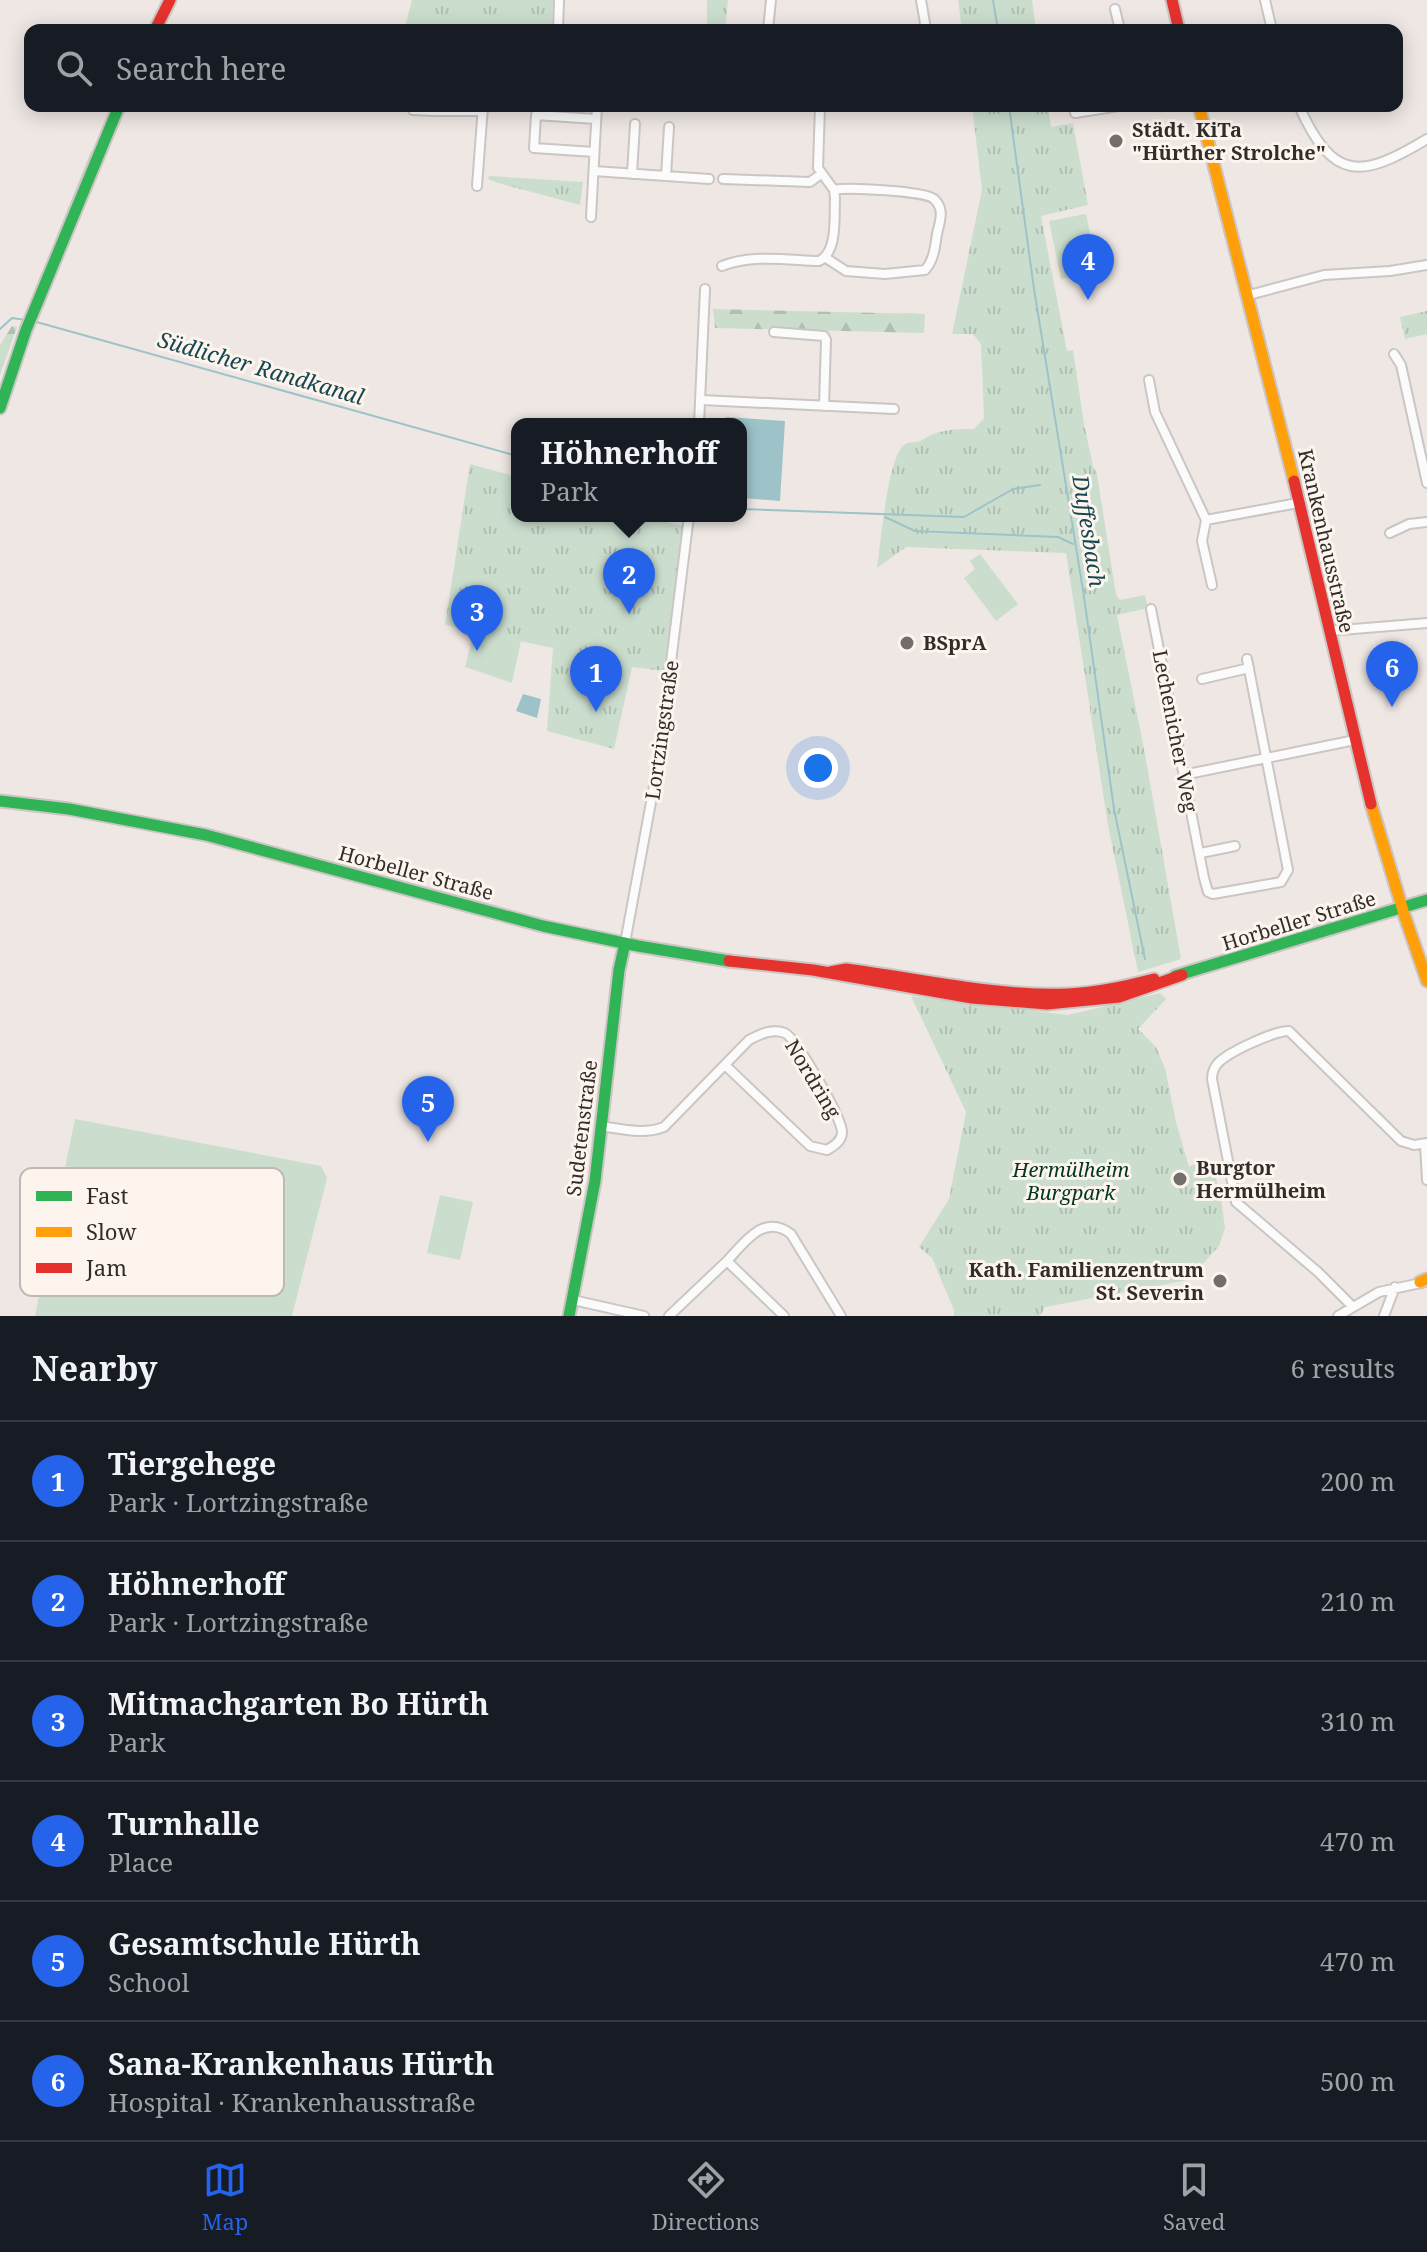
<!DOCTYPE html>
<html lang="en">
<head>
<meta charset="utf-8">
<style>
  :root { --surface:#171b24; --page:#242831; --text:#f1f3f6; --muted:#9ea1a6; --line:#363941; --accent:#2563eb }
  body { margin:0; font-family:"Noto Serif",serif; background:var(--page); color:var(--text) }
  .you { position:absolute; left:818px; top:768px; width:28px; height:28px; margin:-20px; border:6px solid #fff; border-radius:50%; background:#1a73e8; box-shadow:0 0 0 12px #1a73e833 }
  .badge { display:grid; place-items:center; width:52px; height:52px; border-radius:50%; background:var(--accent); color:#fff; font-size:26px; font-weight:700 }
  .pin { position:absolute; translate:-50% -66px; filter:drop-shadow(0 2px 4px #0008) }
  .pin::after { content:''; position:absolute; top:42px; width:28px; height:24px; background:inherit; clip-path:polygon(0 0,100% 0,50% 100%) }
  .popup { position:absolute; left:511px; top:418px; width:236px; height:104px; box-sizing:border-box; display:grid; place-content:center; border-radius:16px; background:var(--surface); filter:drop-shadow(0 2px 6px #0005); font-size:26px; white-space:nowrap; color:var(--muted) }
  .popup b { font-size:30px; color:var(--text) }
  .popup::after { content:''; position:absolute; left:50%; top:100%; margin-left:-16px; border:16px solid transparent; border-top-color:var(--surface) }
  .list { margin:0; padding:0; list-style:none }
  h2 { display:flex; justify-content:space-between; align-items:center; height:104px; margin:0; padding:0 32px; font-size:34px }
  h2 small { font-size:26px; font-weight:400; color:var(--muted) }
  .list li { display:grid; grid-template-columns:52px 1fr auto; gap:24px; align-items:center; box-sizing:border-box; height:120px; padding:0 32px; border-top:2px solid var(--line) }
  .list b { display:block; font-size:30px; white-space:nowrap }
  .list p { margin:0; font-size:26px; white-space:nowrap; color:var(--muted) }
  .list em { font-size:26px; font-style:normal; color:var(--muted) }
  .icon { flex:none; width:44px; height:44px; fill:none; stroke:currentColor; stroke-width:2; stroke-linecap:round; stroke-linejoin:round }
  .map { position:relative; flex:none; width:1427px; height:1316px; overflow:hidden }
  .search { position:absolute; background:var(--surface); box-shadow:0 4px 20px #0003; left:24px; right:24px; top:24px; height:88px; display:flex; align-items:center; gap:20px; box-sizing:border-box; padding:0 28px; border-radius:16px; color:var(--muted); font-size:30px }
  .sheet { height:824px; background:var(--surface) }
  nav { display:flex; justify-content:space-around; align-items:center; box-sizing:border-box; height:112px; border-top:2px solid var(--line); background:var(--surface); font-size:22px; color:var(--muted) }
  nav a { display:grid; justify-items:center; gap:4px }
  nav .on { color:var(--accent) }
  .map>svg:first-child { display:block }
  .green { fill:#cbdece }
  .forest { fill:url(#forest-firs) }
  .park { fill:url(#park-tufts) }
  .water { fill:#9dc3c9 }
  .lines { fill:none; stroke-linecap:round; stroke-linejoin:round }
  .stream { stroke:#9dc3c9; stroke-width:2 }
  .street-casing { stroke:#cbc5c3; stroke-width:12 }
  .fast-casing { stroke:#cbc5c3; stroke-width:15 }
  .slow-casing { stroke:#cbc5c3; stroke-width:15 }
  .jam-casing { stroke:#cbc5c3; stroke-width:15 }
  .street { stroke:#fcfbfb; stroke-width:8 }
  .fast { stroke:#30b455; stroke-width:11 }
  .slow { stroke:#ff9f0a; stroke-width:11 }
  .jam { stroke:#e5322d; stroke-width:11 }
  .poi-dot { fill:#736e6b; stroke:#fdf4ee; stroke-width:3 }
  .labels { text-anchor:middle; stroke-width:6; stroke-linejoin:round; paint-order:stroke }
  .poi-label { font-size:20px; font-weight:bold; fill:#312d2a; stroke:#fdf4ee; text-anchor:start }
  .street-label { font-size:20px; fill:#312d2a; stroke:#fdf4ee }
  .park-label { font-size:20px; font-style:italic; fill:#00381f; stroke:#fdf4ee }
  .water-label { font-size:22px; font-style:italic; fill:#154850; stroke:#fdf4ee }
  .key { fill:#fdf4ee; stroke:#c0b8b3; stroke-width:2 }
  .key-label { font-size:22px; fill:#312d2a }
</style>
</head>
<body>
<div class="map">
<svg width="1427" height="1316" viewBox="0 0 1427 1316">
  <defs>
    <pattern id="forest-firs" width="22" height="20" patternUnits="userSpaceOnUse" patternTransform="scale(2)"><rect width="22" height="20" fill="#cbdece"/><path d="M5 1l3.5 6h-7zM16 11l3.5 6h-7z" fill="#afbfb1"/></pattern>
    <pattern id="park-tufts" width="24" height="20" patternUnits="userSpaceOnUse" patternTransform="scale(2)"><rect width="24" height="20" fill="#cbdece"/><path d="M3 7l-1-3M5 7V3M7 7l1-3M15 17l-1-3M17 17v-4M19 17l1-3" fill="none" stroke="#afbfb1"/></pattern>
  </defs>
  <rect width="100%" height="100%" fill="#eee7e3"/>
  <path class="green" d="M91,151L93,152L37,293L34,292Z
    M1086,214L1098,272L1061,279L1049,221Z
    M980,554L1018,604L996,621L964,578L975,569L970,561Z
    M474,631L521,641L512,683L465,667Z
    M164,828L596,945L163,830Z
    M75,1119L321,1166L327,1178L292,1316H35Z
    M440,1195L473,1202L460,1260L427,1253Z"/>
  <path class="forest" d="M713,309L925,314L924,333L715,328Z
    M12,326L17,327L0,375V345Z"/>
  <path class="park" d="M412,0H553L552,30H404Z
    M707,0H728L725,30H707Z
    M958,0H1032L1036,30H962Z
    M972,106H1048L1051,127L1073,123L1088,205L1041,216L1067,351L1073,350L1084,424L1093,466L1097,474L1116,595L1120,600L1145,595L1148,608L1117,615L1145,754L1181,959L1138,972L1108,825L1066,553L906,547L877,568C881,542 887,462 903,446C909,440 913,444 920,441C924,440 927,436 931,435C945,429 959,429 974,429L984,418L981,344L973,334H952L982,190Z
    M489,176L583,182L580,205L498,183L488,179Z
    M1427,311V334L1405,339L1400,317Z
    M470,464L517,477V516H641L683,526L664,671L632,667L614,749L547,731L553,648L445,625Z
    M1160,993L1166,999L1138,1029L1156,1047L1165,1068L1176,1122L1189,1167L1196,1163L1201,1166H1213L1221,1198L1225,1228L1219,1246L1188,1280L1045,1307L1040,1316H954V1310L932,1258L919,1247L949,1199L966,1112L911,996L1068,1015Z"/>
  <path class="water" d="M726,417L785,421L780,501L741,498V424H725Z
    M523,694L541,699L537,718L516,711Z"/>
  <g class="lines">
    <path class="stream" d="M993,0L998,30
      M1009,106L1034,289L1083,590L1114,809L1145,959
      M33,321L517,456
      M0,329L12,318L26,320
      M741,509L964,517L1013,489L1040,485
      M885,517L915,531L1058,537L1073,544"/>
    <g class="street-casing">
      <path id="street" d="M921,0L925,23L923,30
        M1265,0L1272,30
        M1115,9L1120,30
        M558,30L559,0
        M768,30L771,0
        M887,30H921
        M436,106L435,111H483
        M1074,106L1075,113L1119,106
        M1299,106C1333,182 1361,179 1427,139
        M413,110L435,111
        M594,152L534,148L536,115L596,119
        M594,171L709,179
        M632,174L635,124
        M666,176L669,127
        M723,179L810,182L821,174
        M477,186L483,106
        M591,217L597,106
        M826,258L846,271L885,274L925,270C934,260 935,247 937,234C940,221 945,209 934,199C926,191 847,187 834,190
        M722,266C752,254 788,260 819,261C838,252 834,217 835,198L834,190L818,168L820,106
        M1249,295L1324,275L1390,271L1427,265
        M774,332L824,336L826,340L824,406
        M1394,354L1401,365L1427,483
        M1149,380L1155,412L1206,520L1202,541L1212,585
        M701,400L894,409
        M699,424L705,289
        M1206,520L1298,503
        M1390,533L1409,524L1427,522
        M1151,609L1204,878L1208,892L1213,894L1281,882L1288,870L1247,659
        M1329,631L1427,623
        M1202,679L1249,668
        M1183,775L1355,740
        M1201,853L1235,846
        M625,943L659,759L689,516
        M601,1126C622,1129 644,1135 664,1127L749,1040C760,1034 773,1028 785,1033C797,1039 842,1118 842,1132C842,1141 834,1146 827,1150L810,1146L725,1065
        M1425,1144L1427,1180
        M573,1300L644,1316
        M1352,1306L1318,1272L1236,1202L1212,1079C1212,1072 1214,1067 1219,1062C1231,1051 1274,1031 1289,1031L1401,1141L1414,1145L1427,1143
        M669,1316L727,1261
        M784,1316L727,1261C745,1242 764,1213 791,1234L841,1316
        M1338,1316L1379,1292L1425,1282
        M1384,1316L1395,1287"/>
    </g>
    <g class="fast-casing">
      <path id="fast" d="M0,408L26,330L119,106
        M0,801L69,809L206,835L543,926L638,946L729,961
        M1175,976L1427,900
        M569,1316L595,1181L619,970L625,943"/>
    </g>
    <g class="slow-casing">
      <path id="slow" d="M1199,106L1294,481
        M1371,804L1404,914L1427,981
        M1420,1282L1427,1279"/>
    </g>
    <g class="jam-casing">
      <path id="jam" d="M1172,0L1179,30
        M155,30L170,0
        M1294,481L1371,804
        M729,961L813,970L972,998L1047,1004L1119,997L1182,975
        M830,972L846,969C916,978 999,997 1068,994C1097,993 1126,986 1154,979"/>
    </g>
    <use href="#street" class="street"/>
    <use href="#fast" class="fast"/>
    <use href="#slow" class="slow"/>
    <use href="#jam" class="jam"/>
  </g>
  <g class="poi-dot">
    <circle cx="1116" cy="141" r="8"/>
    <circle cx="907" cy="643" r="8"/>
    <circle cx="1180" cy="1179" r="8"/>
    <circle cx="1220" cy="1281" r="8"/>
  </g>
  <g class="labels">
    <g class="poi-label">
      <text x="1132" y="137">Städt. KiTa<tspan x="1132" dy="23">"Hürther Strolche"</tspan></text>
      <text x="923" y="650">BSprA</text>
      <text x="1196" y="1175">Burgtor<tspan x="1196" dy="23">Hermülheim</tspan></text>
      <text x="1204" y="1277" text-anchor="end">Kath. Familienzentrum<tspan x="1204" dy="23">St. Severin</tspan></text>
    </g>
    <g class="street-label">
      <text transform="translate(1326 541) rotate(77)" y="7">Krankenhausstraße</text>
      <text transform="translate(662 730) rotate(-82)" y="7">Lortzingstraße</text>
      <text transform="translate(1175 731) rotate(79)" y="7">Lechenicher Weg</text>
      <text transform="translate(416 873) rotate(15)" y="7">Horbeller Straße</text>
      <text transform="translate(1299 921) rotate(-17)" y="7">Horbeller Straße</text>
      <text transform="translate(813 1079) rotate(59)" y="7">Nordring</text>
      <text transform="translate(582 1128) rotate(-83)" y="7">Sudetenstraße</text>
    </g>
    <g class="park-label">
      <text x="1071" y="1177">Hermülheim<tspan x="1071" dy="23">Burgpark</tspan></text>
    </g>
    <g class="water-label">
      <text transform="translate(261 368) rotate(16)" y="8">Südlicher Randkanal</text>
      <text transform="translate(1089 531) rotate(81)" y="8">Duffesbach</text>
    </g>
  </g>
  <rect x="20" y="1168" width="264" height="128" rx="12" class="key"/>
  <rect x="36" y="1191" width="36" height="10" fill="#30b455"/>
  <rect x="36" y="1227" width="36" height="10" fill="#ff9f0a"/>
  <rect x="36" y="1263" width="36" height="10" fill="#e5322d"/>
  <g class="key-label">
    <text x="86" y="1204">Fast</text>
    <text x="86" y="1240">Slow</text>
    <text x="86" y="1276">Jam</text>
  </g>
</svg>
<div class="you"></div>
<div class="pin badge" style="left:596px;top:712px">1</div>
<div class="pin badge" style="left:629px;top:614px">2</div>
<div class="popup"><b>Höhnerhoff</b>Park</div>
<div class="pin badge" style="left:477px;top:651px">3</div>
<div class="pin badge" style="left:1088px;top:300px">4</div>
<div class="pin badge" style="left:428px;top:1142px">5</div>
<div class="pin badge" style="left:1392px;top:707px">6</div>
<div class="search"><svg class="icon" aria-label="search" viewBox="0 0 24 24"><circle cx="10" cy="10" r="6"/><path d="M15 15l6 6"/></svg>Search here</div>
</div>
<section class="sheet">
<h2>Nearby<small>6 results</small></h2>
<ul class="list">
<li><span class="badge">1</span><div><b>Tiergehege</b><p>Park · Lortzingstraße</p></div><em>200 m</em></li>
<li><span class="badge">2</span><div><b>Höhnerhoff</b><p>Park · Lortzingstraße</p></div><em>210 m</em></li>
<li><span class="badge">3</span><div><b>Mitmachgarten Bo Hürth</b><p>Park</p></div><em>310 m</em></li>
<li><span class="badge">4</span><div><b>Turnhalle</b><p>Place</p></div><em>470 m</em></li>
<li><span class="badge">5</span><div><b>Gesamtschule Hürth</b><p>School</p></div><em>470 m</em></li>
<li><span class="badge">6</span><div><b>Sana-Krankenhaus Hürth</b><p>Hospital · Krankenhausstraße</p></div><em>500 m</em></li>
</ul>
</section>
<nav>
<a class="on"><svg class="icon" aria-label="map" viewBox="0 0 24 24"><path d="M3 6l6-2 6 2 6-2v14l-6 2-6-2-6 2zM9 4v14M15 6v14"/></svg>Map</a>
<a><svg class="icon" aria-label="directions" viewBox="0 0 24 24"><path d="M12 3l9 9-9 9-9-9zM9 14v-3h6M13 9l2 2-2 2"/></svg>Directions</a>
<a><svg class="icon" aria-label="saved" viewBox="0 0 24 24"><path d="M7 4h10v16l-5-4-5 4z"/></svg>Saved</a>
</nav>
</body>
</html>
